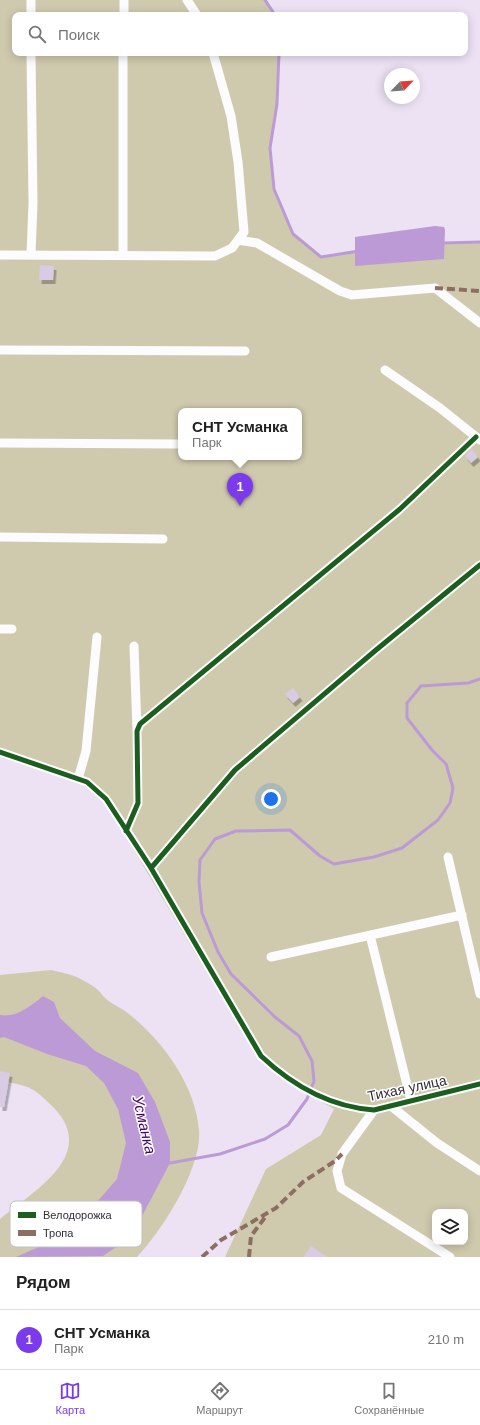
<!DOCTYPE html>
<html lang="ru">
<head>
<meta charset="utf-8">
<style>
  :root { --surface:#fff; --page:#f6f6f6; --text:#222; --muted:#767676; --line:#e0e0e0; --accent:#7c3aed }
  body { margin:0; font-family:Helvetica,sans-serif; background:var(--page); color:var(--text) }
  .controls { position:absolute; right:12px; bottom:12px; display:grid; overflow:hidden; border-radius:8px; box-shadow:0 2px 10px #0003 }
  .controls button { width:36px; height:36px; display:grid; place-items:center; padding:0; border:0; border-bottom:1px solid var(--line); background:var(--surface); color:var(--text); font:20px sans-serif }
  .compass { position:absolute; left:384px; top:68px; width:36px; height:36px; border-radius:50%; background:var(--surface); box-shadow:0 2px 10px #0003; rotate:65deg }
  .you { position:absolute; left:271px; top:799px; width:14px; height:14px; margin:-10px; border:3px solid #fff; border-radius:50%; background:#1a73e8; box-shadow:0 0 0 6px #1a73e833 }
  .badge { display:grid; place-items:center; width:26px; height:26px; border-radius:50%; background:var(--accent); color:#fff; font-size:13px; font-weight:700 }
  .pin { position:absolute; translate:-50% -33px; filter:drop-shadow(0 1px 2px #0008) }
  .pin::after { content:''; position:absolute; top:21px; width:14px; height:12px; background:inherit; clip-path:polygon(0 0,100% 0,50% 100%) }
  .popup { position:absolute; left:178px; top:408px; width:124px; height:52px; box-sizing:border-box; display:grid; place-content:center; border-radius:8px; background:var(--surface); filter:drop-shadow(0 1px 3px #0005); font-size:13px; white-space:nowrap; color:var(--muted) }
  .popup b { font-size:15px; color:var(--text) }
  .popup::after { content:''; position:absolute; left:50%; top:100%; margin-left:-8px; border:8px solid transparent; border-top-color:var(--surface) }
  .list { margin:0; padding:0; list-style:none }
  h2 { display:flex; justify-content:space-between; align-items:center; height:52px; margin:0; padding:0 16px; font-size:17px }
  h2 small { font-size:13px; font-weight:400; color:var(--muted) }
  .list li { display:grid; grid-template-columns:26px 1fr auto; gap:12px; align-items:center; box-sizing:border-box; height:60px; padding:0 16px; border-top:1px solid var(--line) }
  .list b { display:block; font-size:15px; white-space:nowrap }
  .list p { margin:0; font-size:13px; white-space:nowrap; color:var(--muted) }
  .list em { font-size:13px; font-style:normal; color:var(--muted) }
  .icon { flex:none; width:22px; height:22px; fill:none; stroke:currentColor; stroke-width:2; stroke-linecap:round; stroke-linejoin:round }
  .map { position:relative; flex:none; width:480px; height:1257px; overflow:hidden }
  .search { position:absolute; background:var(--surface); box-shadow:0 2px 10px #0003; left:12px; right:12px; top:12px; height:44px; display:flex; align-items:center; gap:10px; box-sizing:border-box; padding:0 14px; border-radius:8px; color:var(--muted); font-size:15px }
  .sheet { height:112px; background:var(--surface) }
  nav { display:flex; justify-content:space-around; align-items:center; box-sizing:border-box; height:56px; border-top:1px solid var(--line); background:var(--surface); font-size:11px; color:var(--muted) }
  nav a { display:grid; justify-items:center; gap:2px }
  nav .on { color:var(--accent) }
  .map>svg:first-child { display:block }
  .green { fill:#cfcaae; fill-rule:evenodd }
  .water { fill:#bc9ad5 }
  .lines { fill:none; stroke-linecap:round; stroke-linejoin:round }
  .stream { stroke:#bc9ad5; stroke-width:3 }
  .building { fill:#d8cbe3; filter:url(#shadow) }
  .street { stroke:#fcfbfd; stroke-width:9 }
  .quiet { stroke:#8d6e63; stroke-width:4; stroke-dasharray:8 4; stroke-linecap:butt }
  .cycleway-casing { stroke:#fff; stroke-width:8 }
  .cycleway { stroke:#1b5e20; stroke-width:5 }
  .labels { text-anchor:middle; stroke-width:3; stroke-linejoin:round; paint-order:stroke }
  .street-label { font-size:14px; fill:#332c39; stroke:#fff }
  .water-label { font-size:15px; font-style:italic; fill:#460366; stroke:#fff }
  .key { fill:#fff; stroke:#c2c0c4; stroke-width:1 }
  .key-label { font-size:11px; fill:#332c39 }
</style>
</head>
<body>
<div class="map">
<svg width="480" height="1257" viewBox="0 0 480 1257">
  <defs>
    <filter id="shadow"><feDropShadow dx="2.5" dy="4" stdDeviation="0" flood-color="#0004"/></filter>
  </defs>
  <rect width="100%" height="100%" fill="#ece2f4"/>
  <path class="green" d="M0,0H265L275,15H15V53H278L277,104L270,149L274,189L293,234L321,257L378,248L440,243L480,242V1257H225L266,1169L321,1135L334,1109L279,1077L258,1058L104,800L86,785L0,755ZM181,411H299V457H181ZM435,1212H465V1242H435Z
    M51,970C59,972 70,974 77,977C84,981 93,985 98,990C101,993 103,996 106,999C113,1005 122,1008 129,1014C163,1041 196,1086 199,1131C202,1168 162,1231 137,1257H0V1219C32,1192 98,1156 55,1109C33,1087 31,1086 0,1081V975Z"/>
  <path class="water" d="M435,226L444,227L445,230L444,259L355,266V237Z
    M43,996L54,1002L60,1018L95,1051L138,1073L155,1102L170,1142V1163L131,1237L103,1256L16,1257L59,1238L89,1211L117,1179L126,1143L118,1109L104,1083L86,1066L47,1054L4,1037L0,1038V1015C16,1018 31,1006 43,996Z"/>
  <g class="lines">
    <path class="stream" d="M265,0L275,15
      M279,53L277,104L270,148L274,189L293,234L321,257L359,251
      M442,243L480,242
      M170,1163L220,1154L265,1139L288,1125L307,1099L314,1081L312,1061L299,1036L275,1017L231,974L218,952L202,913L199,882L200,860L215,839L236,831L290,830L320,856L334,864L374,857L402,848L438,820L450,803L453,788L446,764L432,750L407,718V703L421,686L468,683L480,679"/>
  </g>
  <path class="building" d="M40,265L54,266L53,280H39Z
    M472,449L478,457L471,463L465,456Z
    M293,688L300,697L293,703L285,694Z
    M0,1071L10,1073L4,1107H0Z
    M311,1246L327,1257H303Z"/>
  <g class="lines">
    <path class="street" d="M31,0V15
      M187,0L197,15
      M124,15V0
      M238,240L257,243L340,291L352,295L435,288L480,323
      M0,255L215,256L232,248L244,232L238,162L231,116L213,53
      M31,255L33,203L31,53
      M123,255V53
      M0,350L245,351
      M385,370L440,408L480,440
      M0,443L181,444
      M0,537L163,539
      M0,629H12
      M134,646L137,730
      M0,752L87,782L106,799L151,868L261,1056C292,1085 331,1107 374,1110L480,1084
      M78,779L86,751L97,637
      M126,831L138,803L137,731L140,724L400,509L476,437
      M448,857L480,994
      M151,868L235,770L376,650L480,565
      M370,935L411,1101
      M271,957L462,915
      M391,1106L437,1143L480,1171
      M374,1110L342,1154L337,1171L341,1188L450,1257"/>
    <path class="quiet" d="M435,288L480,291
      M202,1257L221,1240L276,1208L303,1182L335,1161L342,1154
      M249,1257L251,1236L266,1216"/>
    <g class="cycleway-casing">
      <path id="cycleway" d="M0,752L87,782L106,799L151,868L261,1056C292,1085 331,1107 374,1110L480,1084
        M126,831L138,803L137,731L140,724L400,509L476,437
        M151,868L235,770L376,650L480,565"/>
    </g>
    <use href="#cycleway" class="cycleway"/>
  </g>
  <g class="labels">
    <g class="street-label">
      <text transform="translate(407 1088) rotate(-12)" y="5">Тихая улица</text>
    </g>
    <g class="water-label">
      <text transform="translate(144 1125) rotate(77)" y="5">Усманка</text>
    </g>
  </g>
  <rect x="10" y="1201" width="132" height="46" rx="6" class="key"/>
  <rect x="18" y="1212" width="18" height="6" fill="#1b5e20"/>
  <rect x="18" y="1230" width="18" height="6" fill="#8d6e63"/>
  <g class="key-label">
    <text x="43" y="1219">Велодорожка</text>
    <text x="43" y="1237">Тропа</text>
  </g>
</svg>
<div class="controls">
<button><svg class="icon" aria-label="layers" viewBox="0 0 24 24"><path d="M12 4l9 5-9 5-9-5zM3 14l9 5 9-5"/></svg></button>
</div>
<svg class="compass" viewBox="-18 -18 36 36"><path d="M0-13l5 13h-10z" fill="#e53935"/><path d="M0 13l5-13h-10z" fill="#767676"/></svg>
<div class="you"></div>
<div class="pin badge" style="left:240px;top:506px">1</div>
<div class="popup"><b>СНТ Усманка</b>Парк</div>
<div class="search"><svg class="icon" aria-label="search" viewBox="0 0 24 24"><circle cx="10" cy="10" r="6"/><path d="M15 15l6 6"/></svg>Поиск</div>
</div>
<section class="sheet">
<h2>Рядом<small></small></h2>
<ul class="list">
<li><span class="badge">1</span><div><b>СНТ Усманка</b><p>Парк</p></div><em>210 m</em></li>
</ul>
</section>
<nav>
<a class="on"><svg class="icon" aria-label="map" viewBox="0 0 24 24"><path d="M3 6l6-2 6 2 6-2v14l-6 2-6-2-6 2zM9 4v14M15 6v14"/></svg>Карта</a>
<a><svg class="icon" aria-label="directions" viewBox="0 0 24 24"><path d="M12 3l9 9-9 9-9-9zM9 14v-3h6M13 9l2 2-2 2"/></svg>Маршрут</a>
<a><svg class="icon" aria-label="saved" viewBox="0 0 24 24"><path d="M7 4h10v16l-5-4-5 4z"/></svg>Сохранённые</a>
</nav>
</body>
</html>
